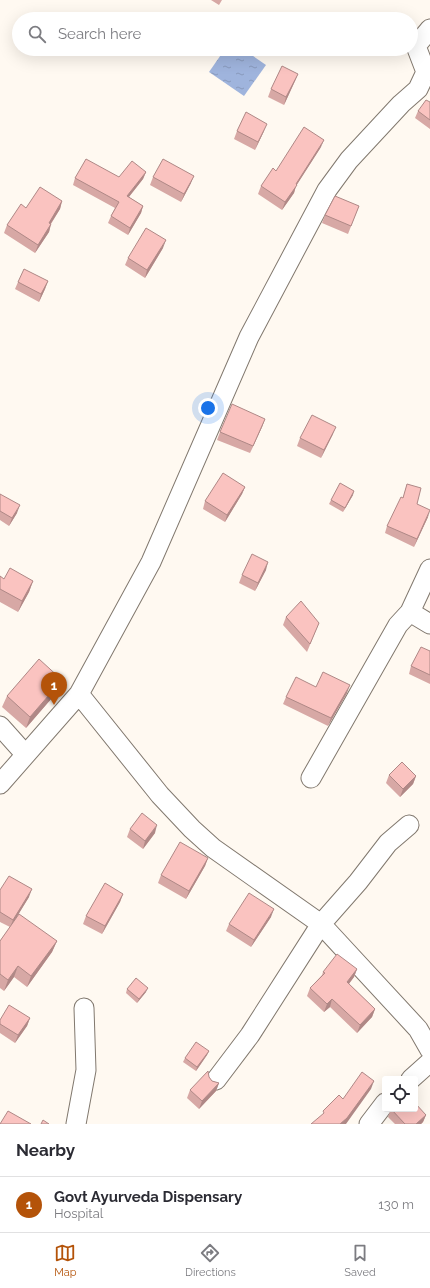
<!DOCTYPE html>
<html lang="en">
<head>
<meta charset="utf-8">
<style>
  :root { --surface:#fff; --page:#f7f7f7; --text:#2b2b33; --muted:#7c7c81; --line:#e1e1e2; --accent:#b45309 }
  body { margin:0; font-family:Raleway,sans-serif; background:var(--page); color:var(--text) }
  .controls { position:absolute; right:12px; bottom:12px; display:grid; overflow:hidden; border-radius:4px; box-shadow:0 4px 16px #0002 }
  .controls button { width:36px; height:36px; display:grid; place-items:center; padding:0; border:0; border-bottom:1px solid var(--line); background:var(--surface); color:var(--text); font:20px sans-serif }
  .you { position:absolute; left:208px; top:408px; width:14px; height:14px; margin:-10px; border:3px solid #fff; border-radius:50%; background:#1a73e8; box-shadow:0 0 0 6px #1a73e833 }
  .badge { display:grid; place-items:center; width:26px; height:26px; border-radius:50%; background:var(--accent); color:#fff; font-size:13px; font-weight:700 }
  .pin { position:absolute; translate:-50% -33px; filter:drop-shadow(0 1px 2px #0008) }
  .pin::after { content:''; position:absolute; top:21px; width:14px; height:12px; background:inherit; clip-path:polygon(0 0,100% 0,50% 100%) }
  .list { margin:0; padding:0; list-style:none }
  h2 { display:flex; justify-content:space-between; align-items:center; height:52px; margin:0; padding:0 16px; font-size:17px }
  h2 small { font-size:13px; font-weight:400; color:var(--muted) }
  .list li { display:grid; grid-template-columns:26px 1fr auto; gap:12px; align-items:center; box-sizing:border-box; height:56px; padding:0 16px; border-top:1px solid var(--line) }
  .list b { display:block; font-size:15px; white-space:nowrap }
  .list p { margin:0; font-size:13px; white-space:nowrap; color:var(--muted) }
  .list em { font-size:13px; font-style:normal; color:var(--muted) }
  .icon { flex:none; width:22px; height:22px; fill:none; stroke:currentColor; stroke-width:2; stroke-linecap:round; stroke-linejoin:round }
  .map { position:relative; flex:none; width:430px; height:1124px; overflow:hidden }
  .search { position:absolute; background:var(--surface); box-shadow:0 4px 16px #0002; left:12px; right:12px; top:12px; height:44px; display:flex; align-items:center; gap:10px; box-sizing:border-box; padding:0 14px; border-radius:22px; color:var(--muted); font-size:15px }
  .sheet { height:108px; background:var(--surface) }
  nav { display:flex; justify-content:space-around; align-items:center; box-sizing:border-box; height:56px; border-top:1px solid var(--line); background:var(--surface); font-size:11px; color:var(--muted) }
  nav a { display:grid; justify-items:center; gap:2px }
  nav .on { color:var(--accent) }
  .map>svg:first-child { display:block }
  .water { fill:url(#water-ripples) }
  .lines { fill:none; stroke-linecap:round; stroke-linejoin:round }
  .minor-casing { stroke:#81786e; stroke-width:21 }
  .minor { stroke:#fff; stroke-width:19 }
  .wall { fill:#d7a8a5 }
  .shaded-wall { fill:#af8886 }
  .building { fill:#fac3c0; stroke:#af8886 }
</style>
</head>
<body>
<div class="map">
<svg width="430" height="1124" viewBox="0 0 430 1124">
  <defs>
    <pattern id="water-ripples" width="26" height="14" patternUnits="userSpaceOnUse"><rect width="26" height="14" fill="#9fb4dd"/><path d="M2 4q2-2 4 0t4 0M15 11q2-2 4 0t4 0" fill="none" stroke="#889abc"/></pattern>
  </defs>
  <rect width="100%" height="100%" fill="#fff9f1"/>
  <path class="water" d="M225,49H243L266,65L244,96L209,72Z"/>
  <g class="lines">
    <g class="minor-casing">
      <path id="minor" d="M426,72L416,46L430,29
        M410,612L430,624
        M79,694L160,795L192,829L213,848L321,924L418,1029L430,1050
        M0,726L25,754
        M311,778L398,625L410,612L430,569
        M0,784L79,694L151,562L249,337L327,190L349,160L401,104L418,89L426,72L430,67
        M411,1079L430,1062
        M216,1080L250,1035L321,924L358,882L388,843L409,825
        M76,1124L86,1070L84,1008
        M369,1124L385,1103"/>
    </g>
    <use href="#minor" class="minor"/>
  </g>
  <path class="wall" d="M211,0H222L219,5Z
    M298,74L295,81L284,105L268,97L271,89Z
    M430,102V129L415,118L418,111Z
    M237,131H264L255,150L234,139Z
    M321,147L296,186L294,193L282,210L258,194L261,186L276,171Z
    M146,172L143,179L129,197L143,206L141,213L128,235L108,223L111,216L115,208L73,185L75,178L119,177Z
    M153,177L191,183L181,202L150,185Z
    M62,201L60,209L51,224L49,232L35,253L4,233L7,225L26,208Z
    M359,206L348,234L322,223L325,215Z
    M163,248L145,278L125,265L128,258Z
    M48,281L45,289L39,302L15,289L18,282Z
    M265,419L262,427L250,453L217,440L220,432Z
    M333,434L321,458L297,446L300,438Z
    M407,484L417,504L428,517L414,547L385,533L387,526L403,498Z
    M245,487L242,494L225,522L203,509L205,501Z
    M0,494L17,513L9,526L0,520Z
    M353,495L343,512L329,504L331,500Z
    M266,570L255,591L239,583L242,575Z
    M0,576L4,579L33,581L29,592L18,612L0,602Z
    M286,617L319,623L307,652L283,625Z
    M430,651V684L409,674L411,666Z
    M62,680L58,691L26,728L2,707L7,696Z
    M316,687L347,693L328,726L283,704L286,697Z
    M389,775L416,776L413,784L400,797L386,783Z
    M130,829L155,833L143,849L127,837Z
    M208,858L205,866L186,899L158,883L161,875Z
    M0,890L29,897L16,918L57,941L52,952L27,987L14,977L4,991L0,988V941L10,927L0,922Z
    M123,894L120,902L102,934L83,924L86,916Z
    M271,917L251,947L226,931L229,924Z
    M357,969L354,977L349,984L375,1009L372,1017L357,1033L330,1007L324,1012L307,996L310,988L322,975L323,972Z
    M127,989L146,992L137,1003L126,993Z
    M30,1018L27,1026L15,1043L0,1033V1020Z
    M209,1051L207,1055L196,1071L183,1062L185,1058Z
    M209,1077L212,1081L219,1083L216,1091L199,1109L187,1098L190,1090Z
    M391,1109L426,1115L423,1122L421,1124H395L388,1117Z"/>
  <path class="shaded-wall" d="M298,74L295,81L284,105L286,97Z
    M267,124L264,131L255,150L258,142Z
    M324,140L321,147L296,186L294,193L282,210L285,202Z
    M146,172L143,179L124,203L127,196Z
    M194,176L191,183L181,202L184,194Z
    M62,201L60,209L46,231L49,223Z
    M143,206L141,213L128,235L130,228Z
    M51,224L49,232L35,253L38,245Z
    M166,240L163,248L145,278L147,270Z
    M48,281L45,289L39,302L41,294Z
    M265,419L262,427L250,453L253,446Z
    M336,427L333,434L321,458L324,450Z
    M245,487L242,494L225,522L227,515Z
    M354,491L353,495L343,512L345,508Z
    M20,505L17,513L9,526L12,518Z
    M430,511L428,517L414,547L417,539Z
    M268,562L266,570L255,591L258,583Z
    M33,581L29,592L18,612L22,601Z
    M62,680L58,691L26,728L30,717Z
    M350,685L347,693L328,726L331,718Z
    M416,776L413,784L400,797L403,789Z
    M157,825L155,833L143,849L145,841Z
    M208,858L205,866L186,899L189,891Z
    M32,889L29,897L10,928L13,920Z
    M123,894L120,902L102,934L105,926Z
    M274,909L271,917L251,947L254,940Z
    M57,941L52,952L27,987L31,976Z
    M18,966L14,977L4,991L8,980Z
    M357,969L354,977L344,990L347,982Z
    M148,988L146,992L137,1003L139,999Z
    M332,999L330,1007L324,1012L327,1004Z
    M375,1009L372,1017L357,1033L360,1025Z
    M30,1018L27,1026L15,1043L18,1035Z
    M209,1051L207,1055L196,1071L197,1067Z
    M374,1081L371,1089L346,1124H340Z
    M219,1083L216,1091L199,1109L202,1101Z
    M426,1115L423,1122L421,1124H416Z"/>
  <path class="building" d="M282,66L298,74L286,97L271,89Z
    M426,100L430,102V120L418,111Z
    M246,112L267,124L258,142L237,131Z
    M304,127L324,140L296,184L297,185L285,202L261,186L273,168L276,171Z
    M86,159L119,177L132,161L146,172L127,196L143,206L130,228L111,216L119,202L75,178Z
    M163,159L194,176L184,194L153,177Z
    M40,187L62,201L49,223L51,224L38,245L7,225L21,204L26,208Z
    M335,196L359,206L351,226L325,215Z
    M146,228L166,240L147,270L128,258Z
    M24,269L48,281L41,294L18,282Z
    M232,404L265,419L253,446L220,432Z
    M312,415L336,427L324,450L300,438Z
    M223,473L245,487L227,515L205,501Z
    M340,483L354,491L345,508L331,500Z
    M407,484L421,488L417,504L430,510L417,539L387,526L401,497L403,498Z
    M0,494L20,505L12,518L0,511Z
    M252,554L268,562L258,583L242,575Z
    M10,568L33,581L22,601L0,589V576L4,579Z
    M301,601L319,623L310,644L286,617Z
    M421,647L430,651V675L411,666Z
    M39,659L62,680L30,717L7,696Z
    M323,672L350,685L331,718L286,697L296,677L316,687Z
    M402,762L416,776L403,789L389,775Z
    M142,813L157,825L145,841L130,829Z
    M180,842L208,858L189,891L161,875Z
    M9,876L32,889L13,920L0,912V890Z
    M105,883L123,894L105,926L86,916Z
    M249,893L274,909L254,940L229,924Z
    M19,914L57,941L31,976L18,966L8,980L0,974V941Z
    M337,954L357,969L347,982L375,1009L360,1025L332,999L327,1004L310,988L325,973L323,972Z
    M136,978L148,988L139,999L127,989Z
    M9,1005L30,1018L18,1035L0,1024V1020Z
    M196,1042L209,1051L197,1067L185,1058Z
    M208,1071L209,1077L212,1081L219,1083L202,1101L190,1090Z
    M362,1072L374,1081L347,1118L340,1124H311L324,1113L323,1111L339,1095L343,1099Z
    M415,1103L426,1115L416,1124H405L391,1109H415Z
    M8,1111L31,1124H0Z
    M43,1120L49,1124H41Z"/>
</svg>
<div class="controls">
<button><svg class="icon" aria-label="locate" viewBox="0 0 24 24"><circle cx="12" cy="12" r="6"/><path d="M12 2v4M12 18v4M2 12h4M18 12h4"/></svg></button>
</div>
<div class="you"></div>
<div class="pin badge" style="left:54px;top:705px">1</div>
<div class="search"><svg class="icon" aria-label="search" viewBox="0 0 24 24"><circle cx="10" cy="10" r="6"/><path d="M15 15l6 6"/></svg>Search here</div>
</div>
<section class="sheet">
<h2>Nearby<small></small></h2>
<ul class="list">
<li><span class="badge">1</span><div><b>Govt Ayurveda Dispensary</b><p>Hospital</p></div><em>130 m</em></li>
</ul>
</section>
<nav>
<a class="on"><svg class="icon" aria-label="map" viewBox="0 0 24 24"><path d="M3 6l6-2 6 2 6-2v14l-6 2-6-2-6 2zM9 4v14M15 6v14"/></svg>Map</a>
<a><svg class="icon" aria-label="directions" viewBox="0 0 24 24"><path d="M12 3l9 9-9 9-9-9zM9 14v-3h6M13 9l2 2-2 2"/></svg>Directions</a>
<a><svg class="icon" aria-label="saved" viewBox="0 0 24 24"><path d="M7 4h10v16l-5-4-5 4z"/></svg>Saved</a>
</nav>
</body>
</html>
